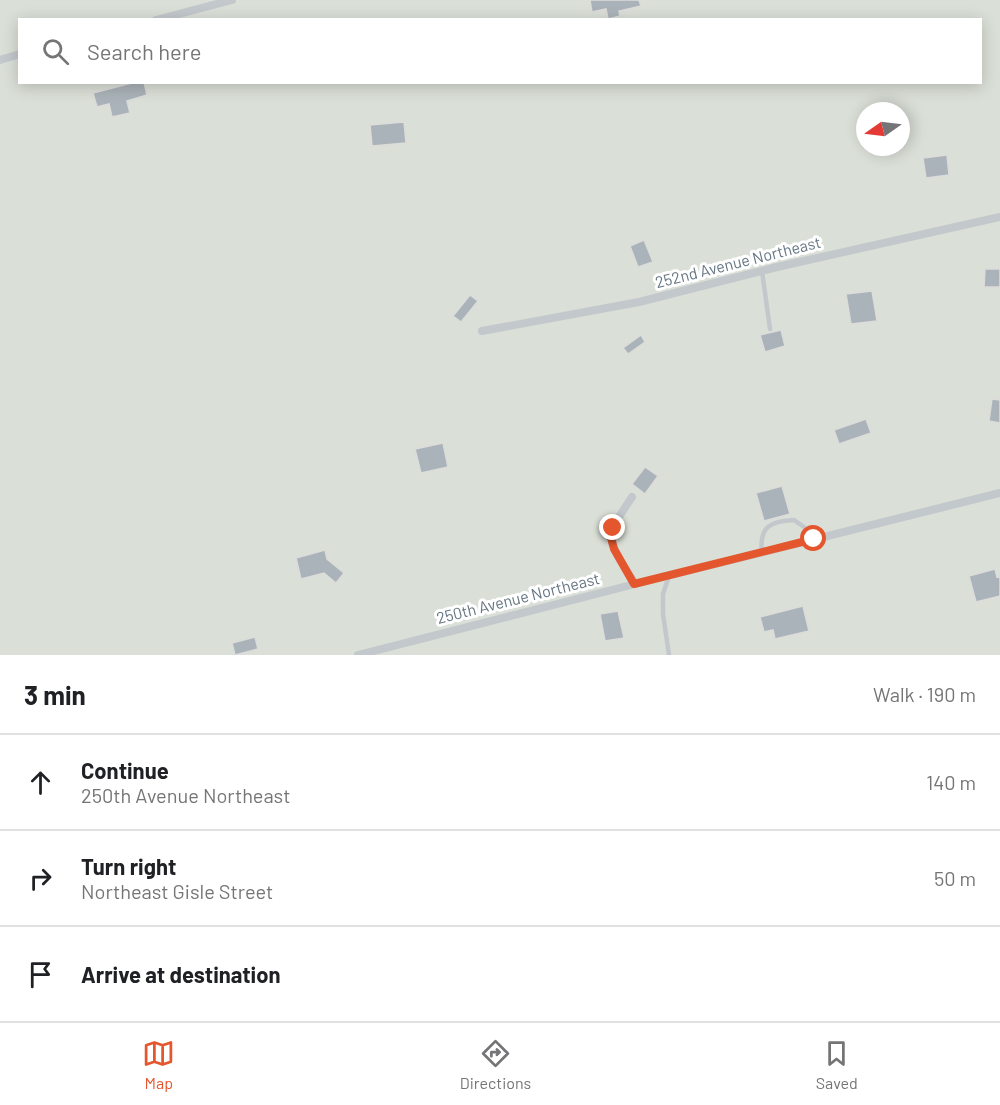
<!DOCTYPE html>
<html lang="en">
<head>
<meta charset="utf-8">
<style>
  :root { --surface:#fff; --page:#f6f6f6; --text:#202124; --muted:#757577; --line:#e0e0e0; --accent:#e4572e }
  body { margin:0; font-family:Barlow,sans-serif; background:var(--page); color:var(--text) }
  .compass { position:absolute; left:856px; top:102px; width:54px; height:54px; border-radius:50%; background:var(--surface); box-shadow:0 3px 15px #0003; rotate:256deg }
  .stop { position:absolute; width:18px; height:18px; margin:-14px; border:4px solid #e4572e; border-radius:50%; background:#fff }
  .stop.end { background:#e4572e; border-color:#fff; box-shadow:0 2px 6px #0008 }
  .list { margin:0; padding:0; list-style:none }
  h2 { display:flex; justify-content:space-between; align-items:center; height:78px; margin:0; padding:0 24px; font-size:26px }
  h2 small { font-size:20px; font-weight:400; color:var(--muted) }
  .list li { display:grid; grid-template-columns:39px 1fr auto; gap:18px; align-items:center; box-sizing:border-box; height:96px; padding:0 24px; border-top:2px solid var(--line) }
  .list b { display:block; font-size:22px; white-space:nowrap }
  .list p { margin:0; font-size:20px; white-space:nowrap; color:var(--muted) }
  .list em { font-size:20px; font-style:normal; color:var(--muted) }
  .icon { flex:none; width:33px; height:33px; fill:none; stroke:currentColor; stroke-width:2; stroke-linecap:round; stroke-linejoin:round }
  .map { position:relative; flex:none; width:1000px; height:655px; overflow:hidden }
  .search { position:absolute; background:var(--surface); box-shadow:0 3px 15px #0003; left:18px; right:18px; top:18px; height:66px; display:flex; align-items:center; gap:15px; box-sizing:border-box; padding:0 21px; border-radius:0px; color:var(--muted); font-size:22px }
  .sheet { height:366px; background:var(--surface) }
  nav { display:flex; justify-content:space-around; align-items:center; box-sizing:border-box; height:84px; border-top:2px solid var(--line); background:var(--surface); font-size:16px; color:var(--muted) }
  nav a { display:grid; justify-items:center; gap:3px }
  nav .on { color:var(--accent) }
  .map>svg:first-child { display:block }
  .green { fill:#dadfd7; fill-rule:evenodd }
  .building { fill:#aab3b9; stroke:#dcdcda; stroke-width:1.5 }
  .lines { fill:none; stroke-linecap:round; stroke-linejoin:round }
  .lane { stroke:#c3c8cc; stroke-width:4.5 }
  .street { stroke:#c3c8cc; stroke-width:8 }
  .route { stroke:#e4572e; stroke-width:8 }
  .labels { text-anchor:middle; stroke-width:6; stroke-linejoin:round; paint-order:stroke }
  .street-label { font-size:16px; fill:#657683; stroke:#fff }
</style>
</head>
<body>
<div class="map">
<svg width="1000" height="655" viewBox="0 0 1000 655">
  <rect width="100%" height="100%" fill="#fafaf8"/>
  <path class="green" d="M0,0H1000V655H0ZM20,20H980V82H20ZM865,111H901V147H865Z"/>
  <path class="building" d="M590,0H639L641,6L619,11L620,16L608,19L606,9L592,12Z
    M136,82H144L147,95L127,101L130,113L112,117L109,104L97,107L93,93Z
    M404,122L406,143L372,146L370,125Z
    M947,155L949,175L926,178L923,158Z
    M644,240L653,262L638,267L630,246Z
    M985,269H1000V287H984Z
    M872,291L877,321L851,324L846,294Z
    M470,295L478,301L461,322L453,316Z
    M781,330L785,346L765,352L760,335Z
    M641,335L645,342L628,354L623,348Z
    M992,399L1000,400V423L989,421Z
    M866,419L871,433L839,444L834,430Z
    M443,443L448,467L421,473L415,449Z
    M645,467L658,476L645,494L632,484Z
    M782,486L790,514L764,521L756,493Z
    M325,550L327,559L344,573L336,583L324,573L301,579L296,558Z
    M995,569L997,577L1000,576V596L976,602L969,576Z
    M803,606L809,631L775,639L773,630L764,632L760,617Z
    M618,611L624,638L605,641L600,614Z
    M255,637L258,649L235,655L232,643Z"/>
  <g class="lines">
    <path class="lane" d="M762,271L770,329
      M762,552C759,527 770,521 794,520L804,527L814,539
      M669,576L663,594V614L669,655"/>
    <path class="street" d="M156,20L232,0
      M0,60L20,54
      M482,331L639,302L777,267L1000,217
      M632,497C626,506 619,516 614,526C605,544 626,568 635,584
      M358,655L635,584L1000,493"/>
  </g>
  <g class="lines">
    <path class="route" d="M613,528L611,538L614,549L634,584L814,539"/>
  </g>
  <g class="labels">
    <g class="street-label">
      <text transform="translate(738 262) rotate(-14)" y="6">252nd Avenue Northeast</text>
      <text transform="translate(518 598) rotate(-14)" y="6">250th Avenue Northeast</text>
    </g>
  </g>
</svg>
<svg class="compass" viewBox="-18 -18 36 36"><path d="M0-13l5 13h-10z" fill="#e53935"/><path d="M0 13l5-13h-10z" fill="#757577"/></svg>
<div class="stop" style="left:814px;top:539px"></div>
<div class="stop end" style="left:613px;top:528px"></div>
<div class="search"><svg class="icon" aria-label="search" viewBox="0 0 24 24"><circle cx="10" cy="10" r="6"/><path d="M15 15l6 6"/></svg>Search here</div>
</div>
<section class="sheet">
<h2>3 min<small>Walk · 190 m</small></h2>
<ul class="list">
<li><svg class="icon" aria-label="ahead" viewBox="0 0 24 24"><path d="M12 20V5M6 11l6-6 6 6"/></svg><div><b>Continue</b><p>250th Avenue Northeast</p></div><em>140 m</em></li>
<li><svg class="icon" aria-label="right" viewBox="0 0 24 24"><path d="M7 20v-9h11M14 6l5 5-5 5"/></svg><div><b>Turn right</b><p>Northeast Gisle Street</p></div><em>50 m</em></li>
<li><svg class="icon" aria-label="arrive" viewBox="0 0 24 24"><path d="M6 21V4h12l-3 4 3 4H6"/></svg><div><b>Arrive at destination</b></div></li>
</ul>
</section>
<nav>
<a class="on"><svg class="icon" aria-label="map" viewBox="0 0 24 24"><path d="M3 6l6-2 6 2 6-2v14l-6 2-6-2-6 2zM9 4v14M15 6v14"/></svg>Map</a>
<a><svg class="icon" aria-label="directions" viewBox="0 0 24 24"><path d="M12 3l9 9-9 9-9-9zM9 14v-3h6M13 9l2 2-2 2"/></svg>Directions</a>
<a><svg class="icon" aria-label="saved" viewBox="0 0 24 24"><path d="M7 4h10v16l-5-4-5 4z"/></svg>Saved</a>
</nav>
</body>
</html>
